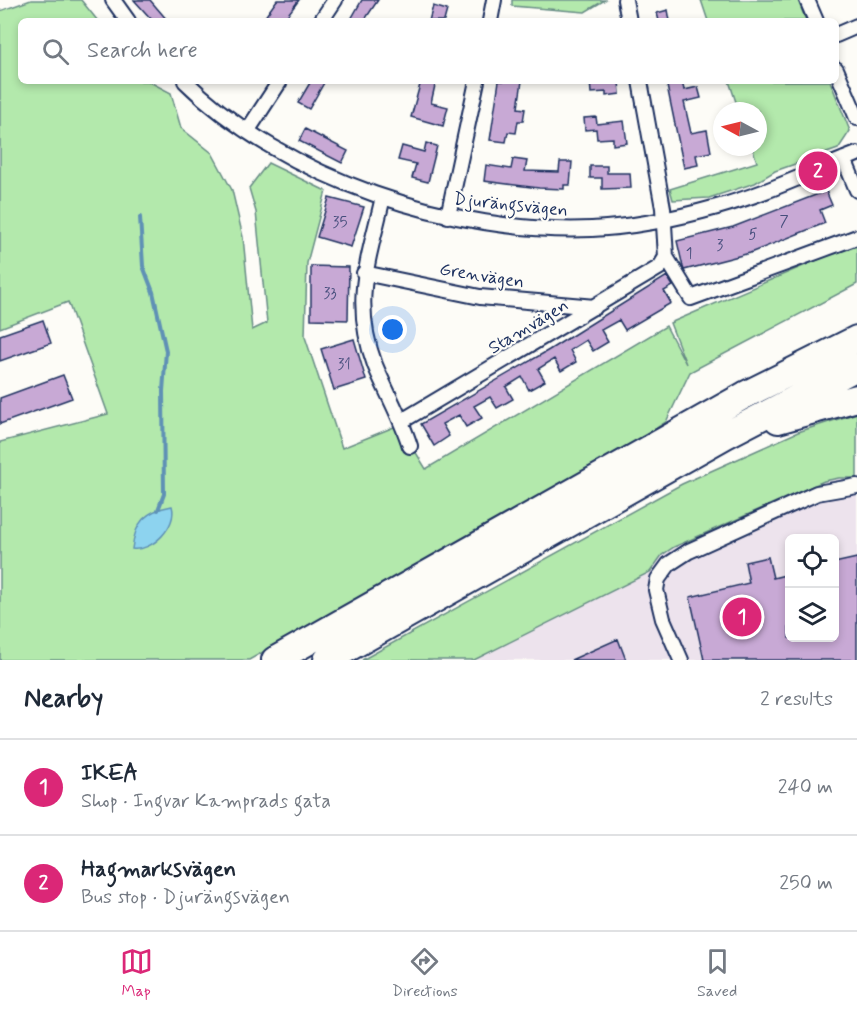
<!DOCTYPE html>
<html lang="en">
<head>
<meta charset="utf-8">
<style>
  :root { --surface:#fff; --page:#f2f2f3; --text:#1f2937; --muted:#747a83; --line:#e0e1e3; --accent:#db2777 }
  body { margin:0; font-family:Mynerve,sans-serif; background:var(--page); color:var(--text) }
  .controls { position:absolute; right:18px; bottom:18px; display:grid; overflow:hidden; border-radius:9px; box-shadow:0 3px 9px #0003 }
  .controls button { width:54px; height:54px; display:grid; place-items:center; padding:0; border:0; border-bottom:2px solid var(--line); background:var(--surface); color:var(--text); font:30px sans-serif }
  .compass { position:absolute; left:713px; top:102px; width:54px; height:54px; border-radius:50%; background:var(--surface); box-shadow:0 3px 9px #0003; rotate:277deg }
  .you { position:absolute; left:393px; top:330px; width:21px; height:21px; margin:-15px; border:4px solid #fff; border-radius:50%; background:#1a73e8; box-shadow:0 0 0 9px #1a73e833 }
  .badge { display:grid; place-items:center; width:39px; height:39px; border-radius:50%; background:var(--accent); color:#fff; font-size:20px; font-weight:700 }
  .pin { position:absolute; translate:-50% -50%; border:3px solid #fff; box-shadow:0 2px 6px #0006 }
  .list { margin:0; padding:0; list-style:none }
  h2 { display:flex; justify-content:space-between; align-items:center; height:78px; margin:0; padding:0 24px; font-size:26px }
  h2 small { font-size:20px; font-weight:400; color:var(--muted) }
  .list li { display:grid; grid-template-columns:39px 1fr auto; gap:18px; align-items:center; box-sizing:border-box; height:96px; padding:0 24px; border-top:2px solid var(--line) }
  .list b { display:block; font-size:22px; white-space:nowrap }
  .list p { margin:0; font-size:20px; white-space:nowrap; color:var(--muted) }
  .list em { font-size:20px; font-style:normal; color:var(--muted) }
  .icon { flex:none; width:33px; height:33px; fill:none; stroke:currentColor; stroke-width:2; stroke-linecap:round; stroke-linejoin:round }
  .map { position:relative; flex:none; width:857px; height:660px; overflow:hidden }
  .search { position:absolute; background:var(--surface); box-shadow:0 3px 9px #0003; left:18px; right:18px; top:18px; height:66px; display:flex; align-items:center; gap:15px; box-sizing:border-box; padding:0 21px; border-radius:9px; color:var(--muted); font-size:22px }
  .sheet { height:270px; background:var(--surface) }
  nav { display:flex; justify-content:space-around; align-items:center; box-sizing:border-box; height:84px; border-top:2px solid var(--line); background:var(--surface); font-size:16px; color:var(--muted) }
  nav a { display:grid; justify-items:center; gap:3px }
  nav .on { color:var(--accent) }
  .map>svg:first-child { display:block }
  .built { fill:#ede3ed; fill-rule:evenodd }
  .green { fill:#b3e9ac; stroke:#678c85; stroke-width:1.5 }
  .water { fill:#8dd3ef; stroke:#5f91b5; stroke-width:1.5 }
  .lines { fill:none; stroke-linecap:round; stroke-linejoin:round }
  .stream { stroke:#5f91b5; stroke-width:4 }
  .building { fill:#c8a9d5; stroke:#1b2f5e; stroke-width:1.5 }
  .minor-casing { stroke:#1b2f5e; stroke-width:18 }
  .motorway-casing { stroke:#1b2f5e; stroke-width:30 }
  .minor { stroke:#fdfcf7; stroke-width:14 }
  .motorway { stroke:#fdfcf7; stroke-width:26 }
  .labels { text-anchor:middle; stroke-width:4.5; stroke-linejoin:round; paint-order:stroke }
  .number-label { font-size:15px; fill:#464e7c }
  .street-label { font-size:18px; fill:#1b2f5e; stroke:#fdfcf7 }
</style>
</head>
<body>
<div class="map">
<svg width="857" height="660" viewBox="0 0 857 660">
  <rect width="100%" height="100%" fill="#fdfcf7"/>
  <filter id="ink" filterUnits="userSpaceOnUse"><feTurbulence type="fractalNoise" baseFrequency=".0167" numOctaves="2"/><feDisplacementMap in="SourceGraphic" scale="12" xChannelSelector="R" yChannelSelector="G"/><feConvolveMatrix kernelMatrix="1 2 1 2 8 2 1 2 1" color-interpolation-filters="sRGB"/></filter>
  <g filter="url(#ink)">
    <path class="built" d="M857,413V660H362L682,484L798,432ZM790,538H834V638H790Z"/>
    <path class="green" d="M31,0H81L98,21H21V81H148L171,93L181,128L212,153L232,190L243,237L252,330L267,323L256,212L249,188L268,163L326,191L307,263L305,337L342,448L399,425L426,469L666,326L686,364L670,323L857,243V284L690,372L666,422L627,447L249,660H0V442L108,414L68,302L0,328V11Z
      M512,0H605L585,12L512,6Z
      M701,0H798L806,21H708Z
      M729,81H830L850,131L838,149L775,171L755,183L709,198L673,200L670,189L757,162L752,147H758V111H739Z
      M857,413V478H839L824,481L674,547L662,555L650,572L474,660H362L682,484L798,432Z"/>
    <path class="water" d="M172,506C178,526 152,552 132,549C135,522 145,511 172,506Z"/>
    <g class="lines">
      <path class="stream" d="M140,217L143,266L153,292L166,351L163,391L164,494L158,510"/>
    </g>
    <path class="building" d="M134,0H150L168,21H153Z
      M277,0H299L283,21H262Z
      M362,0H378L364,21H350Z
      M433,6L447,10L444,21H429Z
      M668,10L670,21H659L657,13Z
      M311,81H325L309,109L298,103Z
      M421,81H436L431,103L448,107L443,126L411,117Z
      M499,81H522L518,108L525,109L523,121H518L516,133L508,132L506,142L490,140Z
      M590,81H619L620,94L606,96V92L591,93Z
      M666,81H682L684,90L698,87L701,98L684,102L691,133L707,130L711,152L696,155L698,165L684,168Z
      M596,117L597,124L624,121L627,143L613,145V138L597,139L596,129L585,130L584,118Z
      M305,129L348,151L342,163L299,141Z
      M426,143L437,146L428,182L412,178L416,164L398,160L402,146L424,152Z
      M513,159L527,161L525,171L559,172L560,162H572L570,185H564V189L539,188L484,181L486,165L511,169Z
      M590,166H607V173H630L631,188L602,189V178H590Z
      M826,191L832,205L820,210L825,223L750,253L684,270L683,267L677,241L733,227Z
      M329,198L364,207L351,247L317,237Z
      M311,266L349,267L348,320L311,319Z
      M667,276L673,286L664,291L671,303L625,330L619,320L601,330L608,342L593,351L586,340L570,350L576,362L561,371L554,359L538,369L545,381L529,390L522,377L506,387L513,399L497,408L490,397L474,406L482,418L466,427L459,415L442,424L449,436L434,446L421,424L549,350Z
      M43,320L51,343L0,361V335Z
      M354,339L366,380L334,390L321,349Z
      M63,375L72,398L0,424V398Z
      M768,557L773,578L789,574V638H834V563L857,558V660H704L690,597L749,583L745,562Z
      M618,639L626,660H571Z"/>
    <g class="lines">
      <g class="minor-casing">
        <path id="minor" d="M113,0L128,21
          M625,0L629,21
          M807,0L816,21
          M321,21L335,0
          M490,21L494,0
          M836,35L857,26
          M836,69L857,118
          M185,81C284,179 455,235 592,229C633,227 678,218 717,207C765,194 811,172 857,154
          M640,81L663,208L666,257L691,298L857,237
          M248,130L280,81
          M844,159L857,190
          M383,197C369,259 351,301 375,365C386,392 401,417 410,446
          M448,216L477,81
          M364,273L480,297L595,307
          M402,421L660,267L666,257
          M681,660L663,619L656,590L658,579L669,564L689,551L817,493L857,486"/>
      </g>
      <g class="motorway-casing">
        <path id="motorway" d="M778,420L857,398
          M275,660L745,395L857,339
          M327,660L726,435L857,367"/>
      </g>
      <use href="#minor" class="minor"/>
      <use href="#motorway" class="motorway"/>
    </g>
  </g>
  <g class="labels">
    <g class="number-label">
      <text x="784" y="226">7</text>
      <text x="340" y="227">35</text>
      <text x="753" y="239">5</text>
      <text x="720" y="250">3</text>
      <text x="689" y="258">1</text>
      <text x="330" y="298">33</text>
      <text x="344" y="369">31</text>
    </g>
    <g class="street-label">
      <text transform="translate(511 204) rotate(6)" y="6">Djurängsvägen</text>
      <text transform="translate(482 275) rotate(9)" y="6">Grenvägen</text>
      <text transform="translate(528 326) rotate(-31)" y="6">Stamvägen</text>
    </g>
  </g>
</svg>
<div class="controls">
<button><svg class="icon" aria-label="locate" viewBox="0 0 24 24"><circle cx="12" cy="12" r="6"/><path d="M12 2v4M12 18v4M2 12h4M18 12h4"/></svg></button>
<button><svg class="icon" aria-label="layers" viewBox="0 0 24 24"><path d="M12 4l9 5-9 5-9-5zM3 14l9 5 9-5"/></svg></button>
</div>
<svg class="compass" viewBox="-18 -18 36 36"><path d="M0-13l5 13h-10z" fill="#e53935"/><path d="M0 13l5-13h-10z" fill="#747a83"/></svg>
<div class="you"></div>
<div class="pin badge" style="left:742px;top:617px">1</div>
<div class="pin badge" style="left:818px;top:171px">2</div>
<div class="search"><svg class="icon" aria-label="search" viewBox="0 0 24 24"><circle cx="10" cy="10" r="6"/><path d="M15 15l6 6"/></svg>Search here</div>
</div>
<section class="sheet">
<h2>Nearby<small>2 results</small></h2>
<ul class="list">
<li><span class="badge">1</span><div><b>IKEA</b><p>Shop · Ingvar Kamprads gata</p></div><em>240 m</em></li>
<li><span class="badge">2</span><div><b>Hagmarksvägen</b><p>Bus stop · Djurängsvägen</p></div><em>250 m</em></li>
</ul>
</section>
<nav>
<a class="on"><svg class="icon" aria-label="map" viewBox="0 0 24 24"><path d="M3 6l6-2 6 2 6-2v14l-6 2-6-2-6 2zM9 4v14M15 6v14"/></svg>Map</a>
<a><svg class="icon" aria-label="directions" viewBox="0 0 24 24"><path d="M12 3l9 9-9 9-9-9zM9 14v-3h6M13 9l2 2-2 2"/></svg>Directions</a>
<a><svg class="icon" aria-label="saved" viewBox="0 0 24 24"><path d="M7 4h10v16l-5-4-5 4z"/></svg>Saved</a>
</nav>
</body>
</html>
